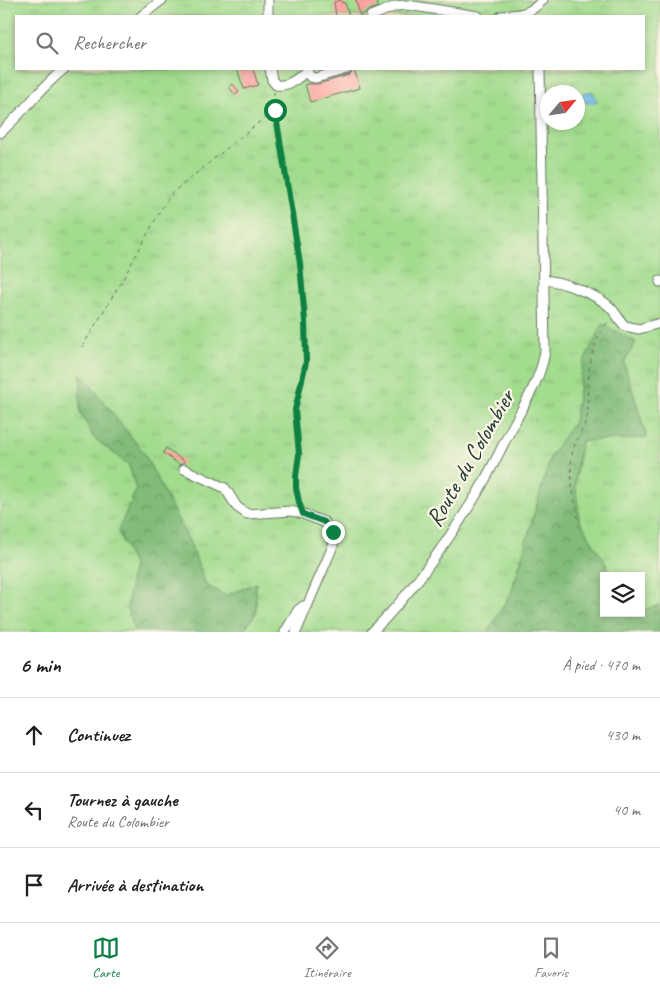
<!DOCTYPE html>
<html lang="fr">
<head>
<meta charset="utf-8">
<style>
  :root { --surface:#fff; --page:#f6f6f6; --text:#202124; --muted:#757577; --line:#e0e0e0; --accent:#0b8043 }
  body { margin:0; font-family:Caveat,sans-serif; background:var(--page); color:var(--text) }
  .controls { position:absolute; right:15px; bottom:15px; display:grid; overflow:hidden; border-radius:0px; box-shadow:0 2px 8px #0003 }
  .controls button { width:45px; height:45px; display:grid; place-items:center; padding:0; border:0; border-bottom:1px solid var(--line); background:var(--surface); color:var(--text); font:25px sans-serif }
  .compass { position:absolute; left:540px; top:85px; width:45px; height:45px; border-radius:50%; background:var(--surface); box-shadow:0 2px 8px #0003; rotate:61deg }
  .stop { position:absolute; width:15px; height:15px; margin:-11px; border:4px solid #0b8043; border-radius:50%; background:#fff }
  .stop.end { background:#0b8043; border-color:#fff; box-shadow:0 1px 5px #0008 }
  .list { margin:0; padding:0; list-style:none }
  h2 { display:flex; justify-content:space-between; align-items:center; height:65px; margin:0; padding:0 20px; font-size:21px }
  h2 small { font-size:16px; font-weight:400; color:var(--muted) }
  .list li { display:grid; grid-template-columns:32px 1fr auto; gap:15px; align-items:center; box-sizing:border-box; height:75px; padding:0 20px; border-top:1px solid var(--line) }
  .list b { display:block; font-size:19px; white-space:nowrap }
  .list p { margin:0; font-size:16px; white-space:nowrap; color:var(--muted) }
  .list em { font-size:16px; font-style:normal; color:var(--muted) }
  .icon { flex:none; width:28px; height:28px; fill:none; stroke:currentColor; stroke-width:2; stroke-linecap:round; stroke-linejoin:round }
  .map { position:relative; flex:none; width:660px; height:632px; overflow:hidden }
  .search { position:absolute; background:var(--surface); box-shadow:0 2px 8px #0003; left:15px; right:15px; top:15px; height:55px; display:flex; align-items:center; gap:12px; box-sizing:border-box; padding:0 18px; border-radius:0px; color:var(--muted); font-size:19px }
  .sheet { height:290px; background:var(--surface) }
  nav { display:flex; justify-content:space-around; align-items:center; box-sizing:border-box; height:70px; border-top:1px solid var(--line); background:var(--surface); font-size:14px; color:var(--muted) }
  nav a { display:grid; justify-items:center; gap:2px }
  nav .on { color:var(--accent) }
  .map>svg:first-child { display:block }
  .grass { fill:url(#grass-tufts); stroke:#608c61; fill-rule:evenodd }
  .forest { fill:url(#forest-crowns); stroke:#507c56 }
  .water { fill:url(#water-ripples); stroke:#467a8d }
  .building { fill:#fba29e }
  .lines { fill:none; stroke-linecap:round; stroke-linejoin:round }
  .minor-casing { stroke:#667663; stroke-width:11 }
  .path { stroke:#667663; stroke-width:1; stroke-dasharray:4 4; stroke-linecap:butt }
  .minor { stroke:#fff; stroke-width:9 }
  .route { stroke:#0b8043; stroke-width:6 }
  .labels { text-anchor:middle; stroke-width:4.5; stroke-linejoin:round; paint-order:stroke }
  .street-label { font-size:24px; fill:#1f3d34; stroke:#fcf5e5 }
</style>
</head>
<body>
<div class="map">
<svg width="660" height="632" viewBox="0 0 660 632">
  <defs>
    <pattern id="grass-tufts" width="24" height="20" patternUnits="userSpaceOnUse" patternTransform="scale(1.25)"><rect width="24" height="20" fill="#a2dc8e"/><path d="M3 7l-1-3M5 7V3M7 7l1-3M15 17l-1-3M17 17v-4M19 17l1-3" fill="none" stroke="#8bbe7b"/></pattern>
    <pattern id="forest-crowns" width="20" height="18" patternUnits="userSpaceOnUse" patternTransform="scale(1.25)"><rect width="20" height="18" fill="#81bc79"/><path d="M2 6a3 3 0 1 1 6 0M12 15a3 3 0 1 1 6 0" fill="none" stroke="#699a64"/></pattern>
    <pattern id="water-ripples" width="26" height="14" patternUnits="userSpaceOnUse" patternTransform="scale(1.25)"><rect width="26" height="14" fill="#6db8e6"/><path d="M2 4q2-2 4 0t4 0M15 11q2-2 4 0t4 0" fill="none" stroke="#5997bb"/></pattern>
  </defs>
  <rect width="100%" height="100%" fill="#fcf5e5"/>
  <filter id="ink" filterUnits="userSpaceOnUse"><feTurbulence type="fractalNoise" baseFrequency=".02" numOctaves="2"/><feDisplacementMap in="SourceGraphic" scale="10" xChannelSelector="R" yChannelSelector="G"/><feConvolveMatrix kernelMatrix="1 2 1 2 8 2 1 2 1" color-interpolation-filters="sRGB"/></filter>
  <filter id="wash" filterUnits="userSpaceOnUse"><feTurbulence type="fractalNoise" baseFrequency=".0096" numOctaves="4" result="noise"/><feDisplacementMap in="SourceGraphic" scale="20" xChannelSelector="R" yChannelSelector="G"/><feGaussianBlur stdDeviation="1.12" result="paint"/><feColorMatrix in="noise" values="0 0 0 0 0 0 0 0 0 0 0 0 0 0 0 0 0 1.4 0 .05"/><feComposite in="paint" operator="in"/></filter>
  <g filter="url(#wash)">
    <rect width="100%" height="100%" fill="#ebdfba"/>
    <path class="grass" d="M0,0H660V605L641,611V576H616L609,569L579,520L575,481L581,441L647,438L624,363H583L575,422L551,455L512,591L488,632H242L256,613V583L226,596L206,585L190,543L81,373L80,412L94,438L129,465L136,490L118,531L133,564L127,609L135,632H0ZM16,16H644V69H16ZM548,92H578V122H548Z"/>
    <path class="forest" d="M603,324L636,342L624,363L647,438L581,441L575,481L579,520L609,569L616,576H604V613H641V611L660,605V632H488L512,591L551,455L574,422L583,363Z
      M81,373L144,453L190,543L206,585L226,596L256,583V613L242,632H135L127,609L133,564L118,531L136,490L129,465L94,438L80,412Z"/>
    <path class="water" d="M592,91L595,98L598,101L591,103L584,102L582,98L583,93Z"/>
    <g id="blocks">
      <path class="building" d="M341,0L342,3H345L349,16H336L334,2Z
        M356,0H376L378,7L369,10L360,16Z
        M237,69H253L258,85L244,89Z
        M354,69L360,88L310,102L305,84H318L349,75Z
        M233,84L239,92L235,95L229,87Z
        M166,448L184,461L183,463L180,465L163,453Z"/>
    </g>
  </g>
  <g filter="url(#ink)">
    <use href="#blocks" fill-opacity="0" stroke="#667663" stroke-width="1"/>
    <g class="lines">
      <g class="minor-casing">
        <path id="minor" d="M268,0V16
          M141,16L162,0
          M371,16L396,6L407,5L478,16
          M501,16C521,14 529,15 543,0
          M270,69L272,80L276,85C289,87 299,78 308,69
          M307,70L310,77L316,78L347,69
          M0,133C23,113 40,88 64,69
          M544,280C561,281 598,295 610,307C616,313 619,320 625,326L639,329L660,323
          M660,281V282
          M184,469L225,488L237,507L247,514L291,511L303,514L324,522L333,532L334,538L333,546L296,632
          M285,632L298,610L303,606L307,607
          M372,632C411,594 443,548 472,502C488,477 500,450 514,424C526,401 541,378 545,351L540,69"/>
      </g>
      <path class="path" d="M274,92L275,110L300,263L305,321L306,361L295,410L299,454L296,476V488L300,506
        M82,347L122,281L160,211L172,193L274,110
        M578,519C574,497 568,472 573,450C577,437 587,425 588,411C588,402 587,393 588,384C589,363 594,336 610,320"/>
      <use href="#minor" class="minor"/>
    </g>
  </g>
  <g class="lines" filter="url(#ink)">
    <path class="route" d="M275,110L300,263L305,321L306,362L295,410L299,454L296,476V488L299,502L303,514L324,522L333,532"/>
  </g>
  <g class="labels">
    <g class="street-label">
      <text transform="translate(470 458) rotate(-60)" y="8">Route du Colombier</text>
    </g>
  </g>
</svg>
<div class="controls">
<button><svg class="icon" aria-label="layers" viewBox="0 0 24 24"><path d="M12 4l9 5-9 5-9-5zM3 14l9 5 9-5"/></svg></button>
</div>
<svg class="compass" viewBox="-18 -18 36 36"><path d="M0-13l5 13h-10z" fill="#e53935"/><path d="M0 13l5-13h-10z" fill="#757577"/></svg>
<div class="stop" style="left:275px;top:110px"></div>
<div class="stop end" style="left:333px;top:532px"></div>
<div class="search"><svg class="icon" aria-label="search" viewBox="0 0 24 24"><circle cx="10" cy="10" r="6"/><path d="M15 15l6 6"/></svg>Rechercher</div>
</div>
<section class="sheet">
<h2>6 min<small>À pied · 470 m</small></h2>
<ul class="list">
<li><svg class="icon" aria-label="ahead" viewBox="0 0 24 24"><path d="M12 20V5M6 11l6-6 6 6"/></svg><div><b>Continuez</b></div><em>430 m</em></li>
<li><svg class="icon" aria-label="left" viewBox="0 0 24 24"><path d="M17 20v-9H6M10 6l-5 5 5 5"/></svg><div><b>Tournez à gauche</b><p>Route du Colombier</p></div><em>40 m</em></li>
<li><svg class="icon" aria-label="arrive" viewBox="0 0 24 24"><path d="M6 21V4h12l-3 4 3 4H6"/></svg><div><b>Arrivée à destination</b></div></li>
</ul>
</section>
<nav>
<a class="on"><svg class="icon" aria-label="map" viewBox="0 0 24 24"><path d="M3 6l6-2 6 2 6-2v14l-6 2-6-2-6 2zM9 4v14M15 6v14"/></svg>Carte</a>
<a><svg class="icon" aria-label="directions" viewBox="0 0 24 24"><path d="M12 3l9 9-9 9-9-9zM9 14v-3h6M13 9l2 2-2 2"/></svg>Itinéraire</a>
<a><svg class="icon" aria-label="saved" viewBox="0 0 24 24"><path d="M7 4h10v16l-5-4-5 4z"/></svg>Favoris</a>
</nav>
</body>
</html>
